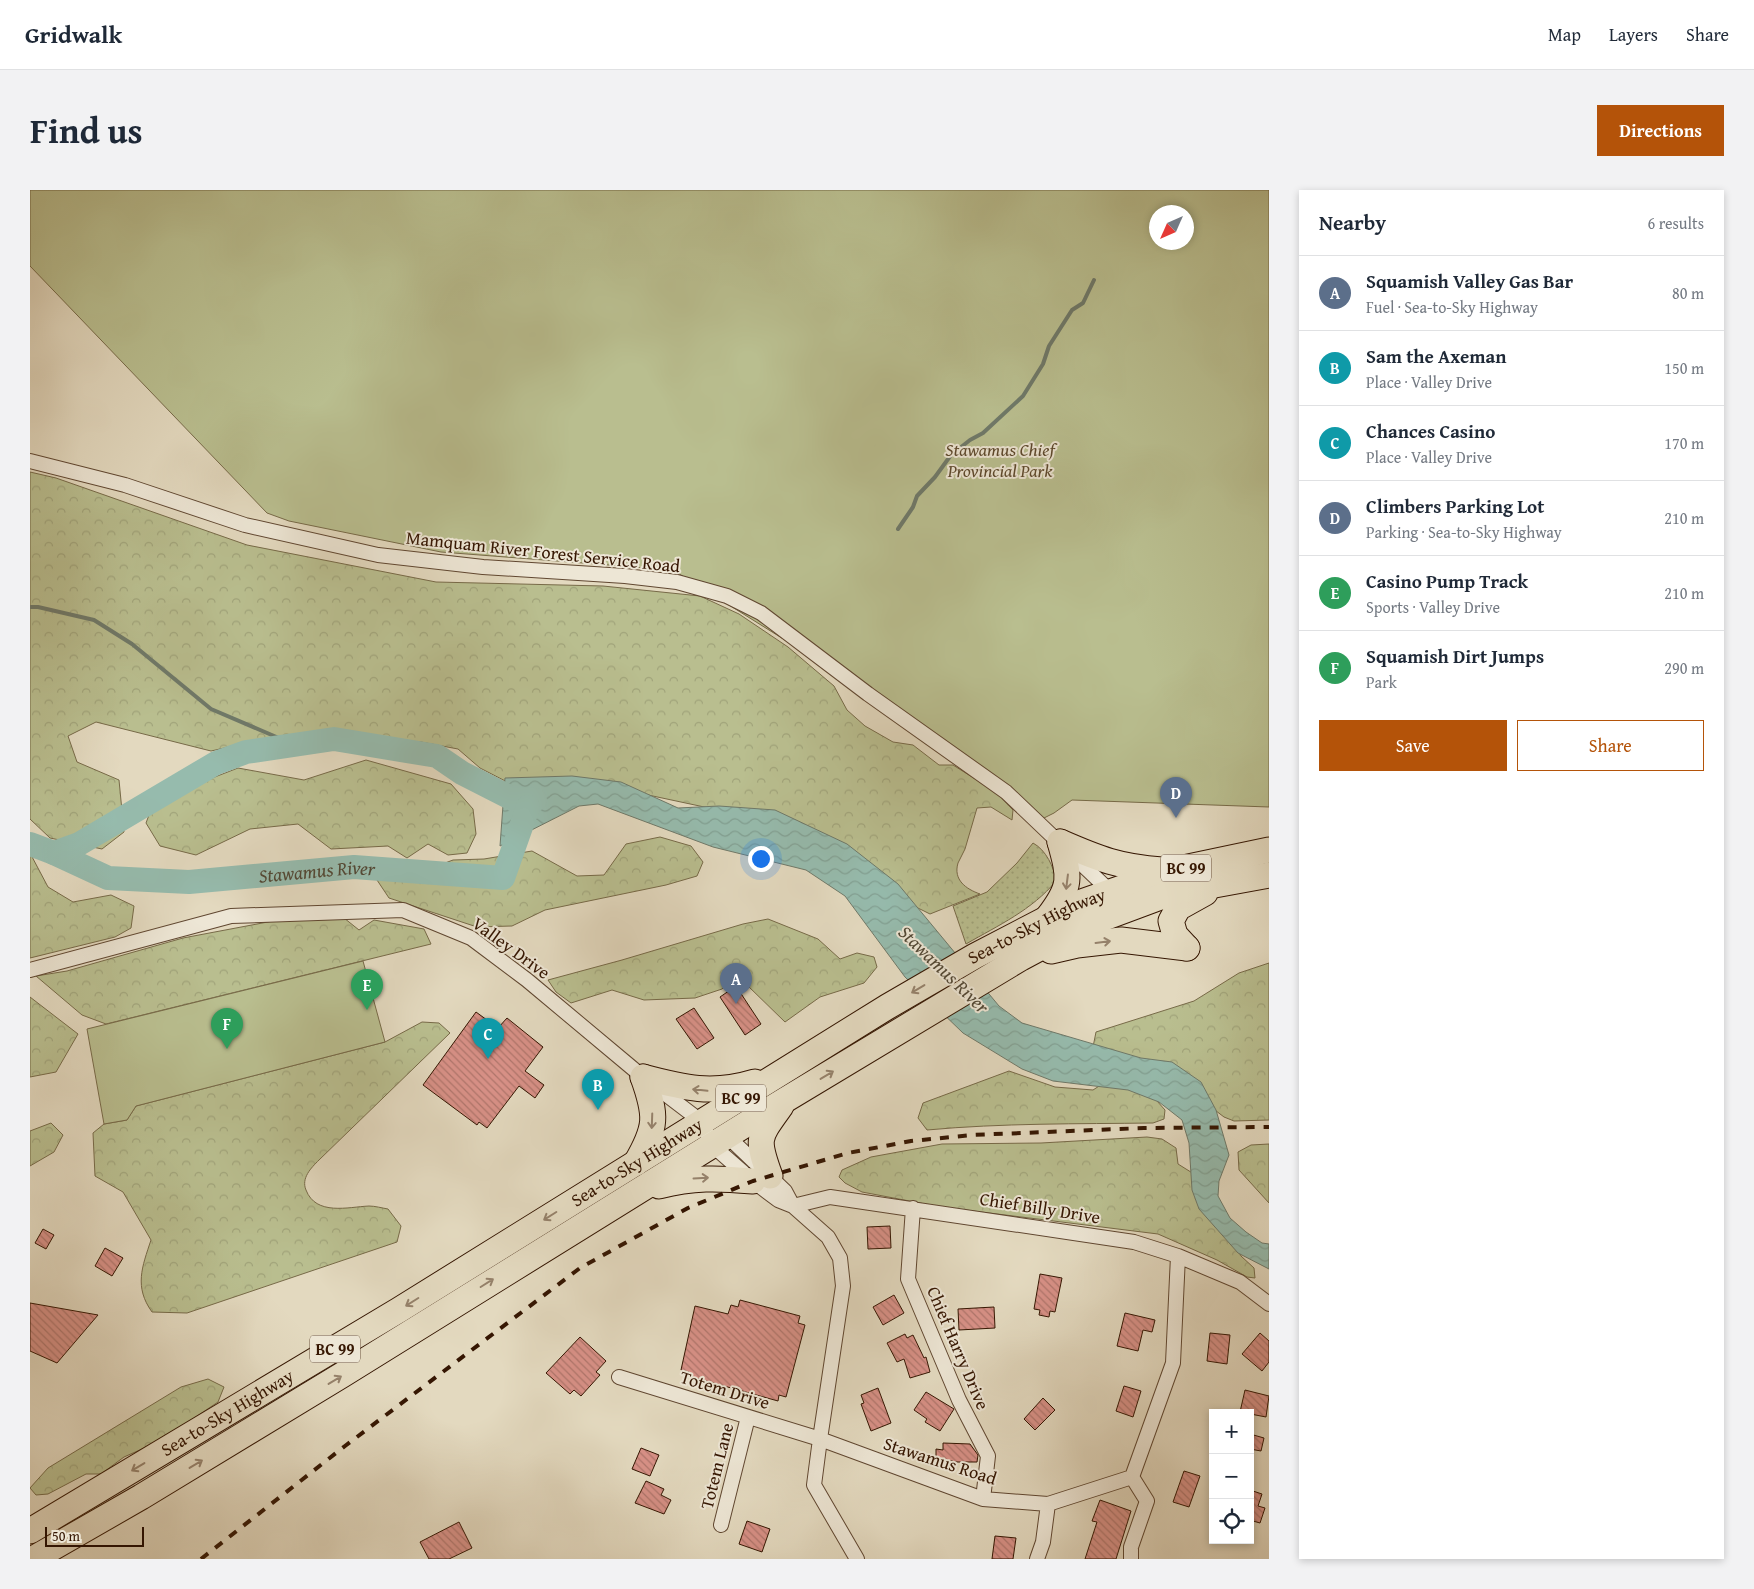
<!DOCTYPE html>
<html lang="en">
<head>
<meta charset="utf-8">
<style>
  :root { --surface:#fff; --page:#f2f2f3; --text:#1f2937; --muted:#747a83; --line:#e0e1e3; --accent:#b45309 }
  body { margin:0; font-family:"Gentium Book Plus",serif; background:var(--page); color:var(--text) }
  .controls { position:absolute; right:15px; bottom:15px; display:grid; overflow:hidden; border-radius:0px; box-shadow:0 2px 8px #0003 }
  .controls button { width:45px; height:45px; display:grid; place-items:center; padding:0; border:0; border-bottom:1px solid var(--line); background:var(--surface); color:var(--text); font:25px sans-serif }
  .compass { position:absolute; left:1119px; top:15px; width:45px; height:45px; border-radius:50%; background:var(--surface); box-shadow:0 2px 8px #0003; rotate:225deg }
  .scale { position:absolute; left:15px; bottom:12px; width:99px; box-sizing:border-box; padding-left:5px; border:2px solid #351602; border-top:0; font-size:14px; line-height:18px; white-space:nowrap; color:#351602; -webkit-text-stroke:4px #ede6d5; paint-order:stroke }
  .you { position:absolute; left:730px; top:668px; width:18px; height:18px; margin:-12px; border:4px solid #fff; border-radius:50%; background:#1a73e8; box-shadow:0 0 0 8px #1a73e833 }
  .badge { display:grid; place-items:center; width:32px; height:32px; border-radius:50%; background:var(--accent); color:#fff; font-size:16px; font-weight:700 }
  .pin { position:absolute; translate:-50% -41px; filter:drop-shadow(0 1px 2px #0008) }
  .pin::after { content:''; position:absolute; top:26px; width:18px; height:15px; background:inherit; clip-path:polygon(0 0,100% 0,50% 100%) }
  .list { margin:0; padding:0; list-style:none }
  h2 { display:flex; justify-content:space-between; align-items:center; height:65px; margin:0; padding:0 20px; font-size:21px }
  h2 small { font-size:16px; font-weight:400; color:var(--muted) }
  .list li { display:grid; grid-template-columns:32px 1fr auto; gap:15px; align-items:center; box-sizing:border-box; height:75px; padding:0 20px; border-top:1px solid var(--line) }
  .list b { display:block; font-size:19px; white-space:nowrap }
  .list p { margin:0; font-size:16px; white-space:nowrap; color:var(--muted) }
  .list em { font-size:16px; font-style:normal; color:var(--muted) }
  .actions { display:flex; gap:10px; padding:15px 20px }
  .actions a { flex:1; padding:11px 0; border:1px solid var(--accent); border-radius:0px; text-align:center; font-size:18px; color:var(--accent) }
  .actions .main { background:var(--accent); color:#fff }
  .icon { flex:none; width:28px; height:28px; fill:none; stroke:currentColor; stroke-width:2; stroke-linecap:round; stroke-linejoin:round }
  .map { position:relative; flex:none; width:1239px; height:1369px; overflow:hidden; border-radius:0px }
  header { display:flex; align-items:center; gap:30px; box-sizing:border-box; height:70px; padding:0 25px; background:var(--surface); border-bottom:1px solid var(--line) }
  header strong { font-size:24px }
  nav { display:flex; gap:28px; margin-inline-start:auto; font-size:18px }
  .intro { display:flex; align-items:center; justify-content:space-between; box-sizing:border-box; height:120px; padding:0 30px }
  h1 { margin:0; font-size:35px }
  .button { padding:12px 22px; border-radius:0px; background:var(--accent); color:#fff; font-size:18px; font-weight:700 }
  main { display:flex; gap:30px; padding:0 30px }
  aside { flex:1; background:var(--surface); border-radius:0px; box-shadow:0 2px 8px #0003 }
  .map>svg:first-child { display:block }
  .grass { fill:url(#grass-dots); stroke:#776a48 }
  .forest { fill:url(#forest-crowns); stroke:#776a48 }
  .green { fill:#b9be8f; stroke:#776a48; fill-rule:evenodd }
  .water { fill:url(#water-waves); stroke:#6f7969 }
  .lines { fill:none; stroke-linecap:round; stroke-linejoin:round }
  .stream { stroke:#6f7969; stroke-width:4 }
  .river { stroke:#96bbad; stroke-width:24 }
  .building { fill:url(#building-back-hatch); stroke:#351602 }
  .street-casing { stroke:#604731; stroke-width:16 }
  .highway-casing { stroke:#351602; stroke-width:27 }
  .street { stroke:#ede6d5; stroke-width:14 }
  .highway { stroke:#e3d9bf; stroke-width:25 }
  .rail { stroke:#351602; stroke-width:4; stroke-dasharray:9 9; stroke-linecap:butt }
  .oneway { stroke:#95816a }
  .labels { text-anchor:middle; stroke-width:4; stroke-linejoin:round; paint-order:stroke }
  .shield { fill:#ede6d5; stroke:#6c5441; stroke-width:1 }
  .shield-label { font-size:16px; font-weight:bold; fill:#351602 }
  .park-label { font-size:18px; font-style:italic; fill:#5d482c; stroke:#ede6d5 }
  .street-label { font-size:18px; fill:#351602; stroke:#ede6d5 }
  .water-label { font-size:19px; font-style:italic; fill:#524835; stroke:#ede6d5 }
</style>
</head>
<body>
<header>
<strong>Gridwalk</strong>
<nav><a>Map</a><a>Layers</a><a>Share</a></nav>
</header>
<div class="intro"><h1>Find us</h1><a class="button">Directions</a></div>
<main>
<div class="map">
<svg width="1239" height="1369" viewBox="0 0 1239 1369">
  <defs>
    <pattern id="grass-dots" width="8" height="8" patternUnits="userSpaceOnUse" patternTransform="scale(1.25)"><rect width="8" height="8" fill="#b9be8f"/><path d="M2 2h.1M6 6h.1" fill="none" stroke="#a0a37a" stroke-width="1.8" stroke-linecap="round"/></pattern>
    <pattern id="forest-crowns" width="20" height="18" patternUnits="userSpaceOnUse" patternTransform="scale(1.25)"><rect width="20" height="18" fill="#b9be8f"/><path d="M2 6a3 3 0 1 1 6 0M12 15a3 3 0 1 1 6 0" fill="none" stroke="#a0a37a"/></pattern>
    <pattern id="water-waves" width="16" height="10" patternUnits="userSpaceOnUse" patternTransform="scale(1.25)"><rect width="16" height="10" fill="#96bbad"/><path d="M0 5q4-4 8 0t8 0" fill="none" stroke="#82a093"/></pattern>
    <pattern id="building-back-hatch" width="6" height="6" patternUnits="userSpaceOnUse" patternTransform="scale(1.25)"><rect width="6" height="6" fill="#d79086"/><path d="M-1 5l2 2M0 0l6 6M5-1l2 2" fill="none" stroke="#af756b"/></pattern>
  </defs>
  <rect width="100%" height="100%" fill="#e3d9bf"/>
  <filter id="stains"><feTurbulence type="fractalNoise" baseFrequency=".004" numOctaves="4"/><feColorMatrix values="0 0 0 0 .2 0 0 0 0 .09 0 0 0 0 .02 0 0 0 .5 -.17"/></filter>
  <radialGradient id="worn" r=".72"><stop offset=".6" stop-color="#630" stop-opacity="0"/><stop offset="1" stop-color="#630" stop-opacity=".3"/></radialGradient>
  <path class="grass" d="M1003,653C1016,660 1024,677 1026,691C1002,720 969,735 936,754L923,716L957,702L987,673Z"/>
  <path class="forest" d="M0,282L26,288L217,355L406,392L573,396L670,406L709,424L758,457L804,496L817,520L835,536L863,552L883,555L909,575H923L966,602L983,620L982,630L961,617L947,618C943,632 939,645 935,659C933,664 930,668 928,673C923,690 936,699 950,704L900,724L693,621L576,596L483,595L450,578L428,559L391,552H221L181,561L66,532L38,546L47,572L89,590L94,642L72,659L20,648L0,629Z
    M336,570L421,594L443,619L446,644L437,663L418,665L398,654L377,668L358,656L301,659L268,634L220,639L166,665L130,656L116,633L128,601L152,583L177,590L208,578L274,590Z
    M630,647L661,656L673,672L667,686L636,695L515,720L482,736L447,737L359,708L347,690L363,681L391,682L423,670L454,669L502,661L547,686L574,685L596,654Z
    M0,663L18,697L43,712L81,705L104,716L101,738L85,747L0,768Z
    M314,728L329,740L344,730L394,739L401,754L76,834L52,825L6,786L37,781L153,748L243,731Z
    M738,729L788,749L810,769L827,763L844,767L847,777L834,793L790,807L755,832L718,796L700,792L692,799L665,808L614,810L582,800L541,813L526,802L518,790L592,770L713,734Z
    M1239,773V930L1204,931L1194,927L1177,914L1063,857L1066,842L1164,811L1209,783Z
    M0,807L48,844L26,882L0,887Z
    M392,832L409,833L420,843L289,970C281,978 271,988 276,1000C286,1026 318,1017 339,1016C345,1016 352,1018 358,1019L371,1036L367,1052L157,1123L122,1122C104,1097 112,1077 121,1050L93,1002L65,986L63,943L74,934L97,930L106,916L355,852Z
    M979,881L1025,897L1063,900L1080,889L1119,902L1135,920L1134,929L1123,933C1048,934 972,933 897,940L888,928L893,913Z
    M21,933L33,945L24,962L0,976V941Z
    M1117,947L1132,949L1146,958L1148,974L1164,984L1204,1050L1211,1066L1224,1078L1225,1088L1217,1087L1187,1070L1128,1044L911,1017L832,1002L815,993L809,987L812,980L841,967L912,954L1011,953Z
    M1239,954V1013L1209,980L1208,962L1221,955Z
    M178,1189L194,1197L188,1212L130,1251L94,1267L71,1284H56L18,1304L6,1305L0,1298L18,1278L151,1197Z"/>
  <path class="green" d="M0,0H1239V617L1042,610L1024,623L1010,630L779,465L643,380L411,362L259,331L237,323L0,76ZM1126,22H1156V52H1126Z
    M333,771L355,852L106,916L97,930L74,934L57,839Z"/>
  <path class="water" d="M542,586L591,592L648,618L689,616L745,620L817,654L868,694L969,816L992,833L1111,868L1142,872L1171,892L1186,920L1199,965L1189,991L1188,1006L1200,1028L1216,1042L1232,1053L1239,1054V1079L1208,1063L1169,1019L1162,1000L1159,953L1152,930L1129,912L1098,900L1023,891L992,879L933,843L875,787L815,706L776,680L683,657L568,614L549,616L470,656L475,588Z"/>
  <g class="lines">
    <path class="stream" d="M868,339L883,317L887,306L905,287L921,265L940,250L953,243L993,206L1013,174L1019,156L1042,120L1053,113L1064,90
      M0,417H8L64,430L102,454L181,519L265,555"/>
    <g class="river">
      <path d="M0,654L24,663L49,654L186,573L216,562L304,549L407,566L432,583L483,609L505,610"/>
      <path id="s1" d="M24,663L78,688L159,692L324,677L473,688L498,617"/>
    </g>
  </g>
  <path class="building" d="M706,796L731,834L715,845L690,807Z
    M664,818L684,848L667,859L646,829Z
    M446,822L468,838L477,828L513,857L495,881L514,895L505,908L489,896L457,938L449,932L447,935L393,895Z
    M860,1036L861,1058L838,1059L837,1037Z
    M13,1039L24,1045L16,1059L5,1053Z
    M75,1058L93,1068L82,1086L65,1076Z
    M1010,1084L1032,1088L1025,1122L1020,1121L1019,1127L1009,1125L1010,1120L1004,1119Z
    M864,1105L874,1123L853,1135L843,1117Z
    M710,1110L770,1126L768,1133L775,1135L756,1207L749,1205L748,1211L658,1186L659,1182L651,1180L665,1116L698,1124L701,1115L708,1117Z
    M0,1113L68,1125L27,1173L0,1161Z
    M964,1117L965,1138L929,1140L928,1119Z
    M1095,1123L1125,1130L1122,1142L1113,1140L1108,1161L1087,1156Z
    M1180,1143L1200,1145L1197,1174L1177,1171Z
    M1230,1143L1239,1151V1172L1232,1181L1212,1164Z
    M875,1144L877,1148L883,1145L894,1168L896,1167L900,1182L880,1188L874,1169L867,1172L857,1153Z
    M550,1147L576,1171L566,1182L570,1185L551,1206L544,1200L540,1204L516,1183Z
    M1094,1196L1111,1201L1103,1227L1086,1221Z
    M848,1198L861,1233L841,1241L831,1214L834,1213L831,1205Z
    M1215,1200L1239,1206L1236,1227L1210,1222Z
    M896,1202L924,1219L910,1241L895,1232L897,1229L884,1220Z
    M1013,1208L1025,1220L1005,1240L994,1229Z
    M1220,1244L1234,1248L1231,1261L1220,1259Z
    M913,1253L940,1254L948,1265L947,1272H923V1271L906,1270V1259L913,1260Z
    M611,1258L629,1265L620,1286L602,1279Z
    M1154,1281L1170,1286L1159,1317L1143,1312Z
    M616,1291L634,1299L631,1305L641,1310L634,1324L605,1313Z
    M1220,1300L1232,1304L1228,1316L1235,1318L1230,1333L1223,1331L1220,1333Z
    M1070,1310L1101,1321L1086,1369H1055L1067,1332L1062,1331Z
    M717,1331L740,1339L732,1362L709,1354Z
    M429,1332L442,1358L419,1369H399L390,1352Z
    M965,1346L986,1348L983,1369H962Z"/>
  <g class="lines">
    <g class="street-casing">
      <path id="street" d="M0,271L95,295L215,335L348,365L453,377L595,386L647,392L697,406L731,423L838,504L976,602L1083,704
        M0,780L201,726L373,720L441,748L497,790L613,887L672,932L682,955L723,991L748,1010L763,1016L798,1047L810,1068L813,1096L790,1249L953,1309L1018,1314L1102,1287L1143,1173L1148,1066
        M694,943L755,1001L763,1016
        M763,1016L800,1007L1104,1052L1148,1066L1210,1092L1239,1114
        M883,1018L878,1089L929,1210L958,1266L953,1309
        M589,1187L790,1249L784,1295L827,1369
        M691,1335L718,1227
        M1007,1369L1013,1352L1018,1314
        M1101,1369V1357L1117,1311L1102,1287"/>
    </g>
    <g class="highway-casing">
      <g id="highway">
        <path d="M1030,652C1069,669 1089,677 1132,680"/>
        <path d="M1018,727C1042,696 1040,688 1030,652"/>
        <path d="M1157,758L1145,745L1141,731L1148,718L1175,703"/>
        <path d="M1021,761L1047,755L1091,750L1157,758"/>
        <path d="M613,887C654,898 682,905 725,892"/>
        <path d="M606,973C627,937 627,926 613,887"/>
        <path d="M740,986C726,948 728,948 751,916"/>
        <path d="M629,996C663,987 688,988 723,991"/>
        <path id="s2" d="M0,1341L369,1120L857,817L945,766L1043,715L1080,702L1144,680L1239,660"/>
        <path d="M3,1369L111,1307L312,1185L755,910L991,768L1047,738L1141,703L1239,685"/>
      </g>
    </g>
    <use href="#street" class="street"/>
    <use href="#highway" class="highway"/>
    <path class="rail" d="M171,1369L315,1256L550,1078L658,1018L723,991L818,963L881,951L942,945L1114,938L1239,937"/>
  </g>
  <defs><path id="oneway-shaft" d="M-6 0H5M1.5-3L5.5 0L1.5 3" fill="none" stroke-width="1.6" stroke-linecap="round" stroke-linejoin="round" transform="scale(1.25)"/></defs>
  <g class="oneway">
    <use href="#oneway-shaft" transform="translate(1037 692) rotate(97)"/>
    <use href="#oneway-shaft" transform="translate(1073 752) rotate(-7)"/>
    <use href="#oneway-shaft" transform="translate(888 799) rotate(149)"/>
    <use href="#oneway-shaft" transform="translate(797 885) rotate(-31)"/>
    <use href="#oneway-shaft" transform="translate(670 900) rotate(-174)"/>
    <use href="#oneway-shaft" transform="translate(622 931) rotate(92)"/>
    <use href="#oneway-shaft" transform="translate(671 988) rotate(-3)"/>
    <use href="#oneway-shaft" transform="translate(520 1026) rotate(148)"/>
    <use href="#oneway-shaft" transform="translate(457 1093) rotate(-32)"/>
    <use href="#oneway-shaft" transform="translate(382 1112) rotate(148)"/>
    <use href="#oneway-shaft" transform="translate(305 1190) rotate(-31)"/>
    <use href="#oneway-shaft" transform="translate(166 1274) rotate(-31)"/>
    <use href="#oneway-shaft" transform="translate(108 1277) rotate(149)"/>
  </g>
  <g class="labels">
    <g class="shield">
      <rect x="1131" y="664.5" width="50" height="27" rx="4"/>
      <rect x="686" y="894.5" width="50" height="27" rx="4"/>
      <rect x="280" y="1145.5" width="50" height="27" rx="4"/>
    </g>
    <g class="shield-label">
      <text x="1156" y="684">BC 99</text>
      <text x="711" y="914">BC 99</text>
      <text x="305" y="1165">BC 99</text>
    </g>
    <g class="park-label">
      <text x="970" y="266">Stawamus Chief<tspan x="970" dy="21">Provincial Park</tspan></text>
    </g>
    <g class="street-label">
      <text transform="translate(513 362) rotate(6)" y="6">Mamquam River Forest Service Road</text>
      <text dy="6" stroke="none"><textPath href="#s2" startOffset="1175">Sea-to-Sky Highway</textPath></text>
      <text transform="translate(481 758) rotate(36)" y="6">Valley Drive</text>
      <text dy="6" stroke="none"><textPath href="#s2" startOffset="710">Sea-to-Sky Highway</textPath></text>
      <text transform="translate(1010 1018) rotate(9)" y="6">Chief Billy Drive</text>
      <text transform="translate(928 1158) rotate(67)" y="6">Chief Harry Drive</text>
      <text transform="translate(695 1200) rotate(17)" y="6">Totem Drive</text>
      <text dy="6" stroke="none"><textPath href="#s2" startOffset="230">Sea-to-Sky Highway</textPath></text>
      <text transform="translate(910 1271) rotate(18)" y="6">Stawamus Road</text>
      <text transform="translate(687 1276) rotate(-76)" y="6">Totem Lane</text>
    </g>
    <g class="water-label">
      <text dy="7" stroke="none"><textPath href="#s1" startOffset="269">Stawamus River</textPath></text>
      <text transform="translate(914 779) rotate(44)" y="7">Stawamus River</text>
    </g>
  </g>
  <rect width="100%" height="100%" filter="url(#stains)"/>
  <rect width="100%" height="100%" fill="url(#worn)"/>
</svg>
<div class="controls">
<button>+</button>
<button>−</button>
<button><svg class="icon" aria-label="locate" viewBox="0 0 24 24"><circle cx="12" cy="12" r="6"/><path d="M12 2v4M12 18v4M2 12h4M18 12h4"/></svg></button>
</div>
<svg class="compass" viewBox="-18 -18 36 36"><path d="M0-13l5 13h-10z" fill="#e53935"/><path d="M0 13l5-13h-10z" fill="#747a83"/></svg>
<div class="scale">50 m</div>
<div class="you"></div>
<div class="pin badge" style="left:706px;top:814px;background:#5c6f8a">A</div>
<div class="pin badge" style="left:568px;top:920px;background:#0f9aa8">B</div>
<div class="pin badge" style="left:458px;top:869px;background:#0f9aa8">C</div>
<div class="pin badge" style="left:1146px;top:628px;background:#5c6f8a">D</div>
<div class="pin badge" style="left:337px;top:820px;background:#2e9e5b">E</div>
<div class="pin badge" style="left:197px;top:859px;background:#2e9e5b">F</div>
</div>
<aside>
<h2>Nearby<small>6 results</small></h2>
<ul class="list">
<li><span class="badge" style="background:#5c6f8a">A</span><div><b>Squamish Valley Gas Bar</b><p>Fuel · Sea-to-Sky Highway</p></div><em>80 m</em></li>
<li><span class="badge" style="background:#0f9aa8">B</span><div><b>Sam the Axeman</b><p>Place · Valley Drive</p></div><em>150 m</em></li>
<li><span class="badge" style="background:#0f9aa8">C</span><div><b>Chances Casino</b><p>Place · Valley Drive</p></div><em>170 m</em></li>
<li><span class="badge" style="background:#5c6f8a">D</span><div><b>Climbers Parking Lot</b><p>Parking · Sea-to-Sky Highway</p></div><em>210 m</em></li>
<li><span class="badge" style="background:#2e9e5b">E</span><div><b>Casino Pump Track</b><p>Sports · Valley Drive</p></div><em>210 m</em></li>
<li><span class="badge" style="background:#2e9e5b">F</span><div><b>Squamish Dirt Jumps</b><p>Park</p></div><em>290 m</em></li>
</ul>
<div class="actions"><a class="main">Save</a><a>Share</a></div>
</aside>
</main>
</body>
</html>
